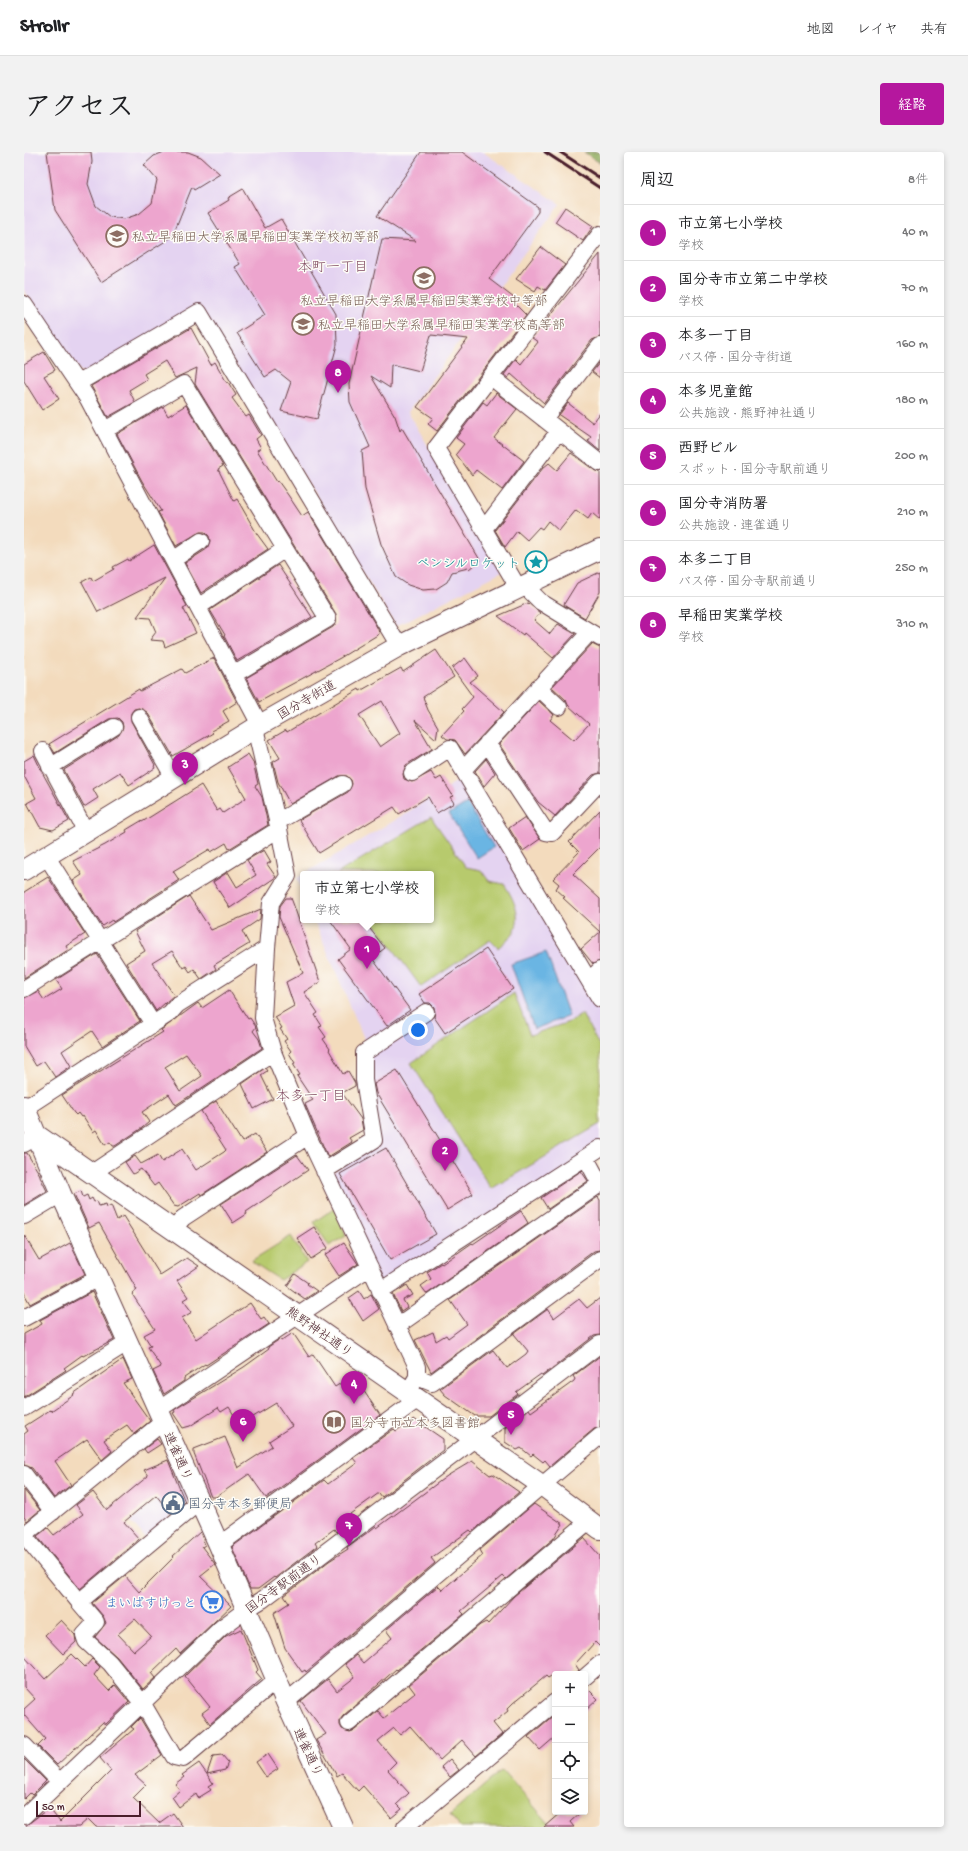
<!DOCTYPE html>
<html lang="ja">
<head>
<meta charset="utf-8">
<style>
  :root { --surface:#fff; --page:#f2f2f2; --text:#202124; --muted:#757577; --line:#e0e0e0; --accent:#b5179e }
  body { margin:0; font-family:"Gochi Hand","Klee One",sans-serif; background:var(--page); color:var(--text) }
  .controls { position:absolute; right:12px; bottom:12px; display:grid; overflow:hidden; border-radius:4px; box-shadow:0 2px 6px #0003 }
  .controls button { width:36px; height:36px; display:grid; place-items:center; padding:0; border:0; border-bottom:1px solid var(--line); background:var(--surface); color:var(--text); font:20px sans-serif }
  .scale { position:absolute; left:12px; bottom:10px; width:105px; box-sizing:border-box; padding-left:4px; border:2px solid #4a1f2b; border-top:0; font-size:11px; line-height:14px; white-space:nowrap; color:#4a1f2b; -webkit-text-stroke:3px #fdfcf7; paint-order:stroke }
  .you { position:absolute; left:394px; top:878px; width:14px; height:14px; margin:-10px; border:3px solid #fff; border-radius:50%; background:#1a73e8; box-shadow:0 0 0 6px #1a73e833 }
  .badge { display:grid; place-items:center; width:26px; height:26px; border-radius:50%; background:var(--accent); color:#fff; font-size:13px; font-weight:700 }
  .pin { position:absolute; translate:-50% -33px; filter:drop-shadow(0 1px 2px #0008) }
  .pin::after { content:''; position:absolute; top:21px; width:14px; height:12px; background:inherit; clip-path:polygon(0 0,100% 0,50% 100%) }
  .popup { position:absolute; left:276px; top:719px; width:134px; height:52px; box-sizing:border-box; display:grid; place-content:center; border-radius:4px; background:var(--surface); filter:drop-shadow(0 1px 3px #0005); font-size:13px; white-space:nowrap; color:var(--muted) }
  .popup b { font-size:15px; color:var(--text) }
  .popup::after { content:''; position:absolute; left:50%; top:100%; margin-left:-8px; border:8px solid transparent; border-top-color:var(--surface) }
  .list { margin:0; padding:0; list-style:none }
  h2 { display:flex; justify-content:space-between; align-items:center; height:52px; margin:0; padding:0 16px; font-size:17px }
  h2 small { font-size:13px; font-weight:400; color:var(--muted) }
  .list li { display:grid; grid-template-columns:26px 1fr auto; gap:12px; align-items:center; box-sizing:border-box; height:56px; padding:0 16px; border-top:1px solid var(--line) }
  .list b { display:block; font-size:15px; white-space:nowrap }
  .list p { margin:0; font-size:13px; white-space:nowrap; color:var(--muted) }
  .list em { font-size:13px; font-style:normal; color:var(--muted) }
  .icon { flex:none; width:22px; height:22px; fill:none; stroke:currentColor; stroke-width:2; stroke-linecap:round; stroke-linejoin:round }
  .map { position:relative; flex:none; width:576px; height:1675px; overflow:hidden; border-radius:4px }
  header { display:flex; align-items:center; gap:24px; box-sizing:border-box; height:56px; padding:0 20px; background:var(--surface); border-bottom:1px solid var(--line) }
  header strong { font-size:19px }
  nav { display:flex; gap:22px; margin-inline-start:auto; font-size:14px }
  .intro { display:flex; align-items:center; justify-content:space-between; box-sizing:border-box; height:96px; padding:0 24px }
  h1 { margin:0; font-size:28px }
  .button { padding:10px 18px; border-radius:4px; background:var(--accent); color:#fff; font-size:14px; font-weight:700 }
  main { display:flex; gap:24px; padding:0 24px }
  aside { flex:1; background:var(--surface); border-radius:4px; box-shadow:0 2px 6px #0003 }
  .map>svg:first-child { display:block }
  .built { fill:#e4d3f1 }
  .green { fill:#b7ca6d; stroke:#80744c }
  .forest { fill:#91ae60; stroke:#6e6646 }
  .water { fill:#6ab5e3; stroke:#5a6a87 }
  .building { fill:#eda5ce; fill-rule:evenodd }
  .lines { fill:none; stroke-linecap:round; stroke-linejoin:round }
  .minor-casing { stroke:#633b41; stroke-width:18 }
  .major-casing { stroke:#633b41; stroke-width:22 }
  .minor { stroke:#fff; stroke-width:16 }
  .major { stroke:#fff; stroke-width:20 }
  .rail { stroke:#4a1f2b; stroke-width:3 }
  .labels { text-anchor:middle; stroke-width:3; stroke-linejoin:round; paint-order:stroke }
  .education-label { font-size:13px; fill:#785e54; stroke:#fdfcf7; text-anchor:start }
  .culture-label { font-size:13px; fill:#0d838f; stroke:#fdfcf7; text-anchor:end }
  .street-label { font-size:13px; fill:#4a1f2b; stroke:#fdfcf7 }
  .service-label { font-size:13px; fill:#4e5e75; stroke:#fdfcf7; text-anchor:start }
  .shop-label { font-size:13px; fill:#366cbe; stroke:#fdfcf7; text-anchor:end }
  .neighbourhood-label { font-size:14px; fill:#834e64; stroke:#fdfcf7 }
</style>
</head>
<body>
<header>
<strong>Strollr</strong>
<nav><a>地図</a><a>レイヤ</a><a>共有</a></nav>
</header>
<div class="intro"><h1>アクセス</h1><a class="button">経路</a></div>
<main>
<div class="map">
<svg width="576" height="1675" viewBox="0 0 576 1675">
  <rect width="100%" height="100%" fill="#fdfcf7"/>
  <filter id="ink" filterUnits="userSpaceOnUse"><feTurbulence type="fractalNoise" baseFrequency=".025" numOctaves="2"/><feDisplacementMap in="SourceGraphic" scale="8" xChannelSelector="R" yChannelSelector="G"/><feConvolveMatrix kernelMatrix="1 2 1 2 8 2 1 2 1" color-interpolation-filters="sRGB"/></filter>
  <filter id="wash" filterUnits="userSpaceOnUse"><feTurbulence type="fractalNoise" baseFrequency=".012" numOctaves="4" result="noise"/><feDisplacementMap in="SourceGraphic" scale="16" xChannelSelector="R" yChannelSelector="G"/><feGaussianBlur stdDeviation="0.9" result="paint"/><feColorMatrix in="noise" values="0 0 0 0 0 0 0 0 0 0 0 0 0 0 0 0 0 1.4 0 .05"/><feComposite in="paint" operator="in"/></filter>
  <g filter="url(#wash)">
    <rect width="100%" height="100%" fill="#f3dbbd"/>
    <path class="built" d="M0,0H459L536,52L384,260L478,420L372,474L176,155L64,222L56,219L0,138Z
      M435,628L525,767L560,833L576,860V996L356,1139L303,1025L354,991L344,896L290,768H407V722H279V741L273,726L364,672Z
      M158,1327L167,1348L122,1387L107,1369Z"/>
    <path class="green" d="M407,665L442,715L457,718L465,729L480,732C488,744 499,764 490,780C487,785 479,791 474,796L466,788L397,835L348,768H407V722L314,721Z
      M490,841L506,883L548,869L558,862L576,895V972L467,1037L387,911Z
      M312,1055L322,1084L305,1094L290,1070Z
      M267,1084L283,1110L256,1128L227,1109Z
      M478,1618L528,1675H436L426,1663Z"/>
    <path class="forest" d="M560,0H576V11Z"/>
    <path class="water" d="M443,651L470,695L453,706L425,662Z
      M522,800L545,864L510,877L487,812Z"/>
    <g id="blocks">
      <path class="building" d="M23,0H67L68,10L64,32L72,54L86,65L100,67L115,62L128,51L133,28L120,13L130,4L140,0H164L177,5L196,22L170,38L168,35L148,85L77,130L31,58Z
        M397,0H438L514,55V60L465,127L490,146L488,149L502,163L413,279L404,272L409,266L393,255L444,187L407,183L396,219L367,212L366,236L347,224L371,264L376,279L378,276L456,408L445,417L444,416L428,420L423,430L412,437L399,438L384,433L372,425L357,392L341,337L338,299L346,295L326,250L325,232L358,87L392,89L353,64Z
        M219,37L241,76L257,67L312,162L313,193L293,267L257,259L267,230L252,218L241,225L213,181L241,163L211,115L216,112L184,61L205,48L204,46Z
        M541,55L569,74L559,89L531,70Z
        M517,95L541,113L521,138L514,134L511,139L492,127Z
        M576,102V185L568,188L520,251L487,222L484,226L480,223L492,207L497,212L514,190L508,186Z
        M167,176L187,213L191,210L203,231L204,230L212,243L208,246L222,265L225,263L237,283L232,287L237,296L233,298L253,330L254,329L264,343L278,364L284,360L354,477L355,482L316,506L235,550L222,526L309,475L312,471V462L171,232L173,216L151,226L141,209L120,222L123,227L105,238L111,250L84,265L67,234Z
        M20,200L31,218L20,224L35,247L18,258L0,229V212Z
        M576,210V226L568,220Z
        M472,241L493,257L470,286L500,309L478,338L452,318L448,323L432,302L440,292L432,286L459,250L463,253Z
        M544,251L569,271L576,261V299L564,289L567,285L535,263Z
        M162,253L199,314L194,317L210,349L213,347L233,382L244,397L177,441L161,411L183,397L186,389L185,384L181,380H176L152,394L134,360L137,359L118,329L93,282L139,255L144,264Z
        M547,301L570,318L576,320V368L568,361L564,367L552,358L535,379L524,369L518,377L515,375L503,388L493,379L481,395L471,378L519,316L525,311L533,318Z
        M130,393L163,454L159,456L172,481L141,495L139,489L126,488L132,480L126,466L113,465L141,426L74,460L58,430L67,425L69,429L90,417L89,415L104,407L105,409Z
        M254,413L288,465L213,509L200,484L201,483L186,458Z
        M576,420V440L561,466L541,454L540,452L553,431Z
        M504,451L516,461L510,468L526,482L534,472L551,482L529,506L500,481L499,483L474,464Z
        M568,492L576,496V621L569,623L531,664L514,650L475,592L515,549L530,563L526,568L550,588L565,572L544,553L542,548L528,535Z
        M412,498L430,525L399,545L404,558L414,575L412,587L391,568L408,597L382,613L379,622L380,627L388,630L407,620L412,628L417,625L429,644L426,645L430,651L413,661L404,645L375,662L370,655L295,701L275,668L324,640L328,632L327,628L323,624H315L266,652L254,630L249,610L256,606L245,588L262,578L263,580L335,537L336,539L377,516L379,520ZM358,549L376,581L356,595L335,563Z
        M190,506L213,550L199,559L205,569L187,579L189,581L149,604L123,560L115,556L110,557L107,561V569L131,613L130,614L131,616L105,633L96,620L69,637L74,646L60,655L40,618L95,583L99,575L98,570L94,566L85,567L31,601L25,592L115,537L116,539L158,517L161,521Z
        M441,506L454,524L446,530L480,560L441,602L431,588L423,587L418,583L440,559L438,557L449,545L428,516Z
        M224,602L229,610L234,632L231,634L238,645L244,673L205,697L202,691L187,700L186,697L149,719L155,728L89,770L88,768L79,774L77,772L49,729L58,723L49,709L81,693L103,680L102,678L117,669L118,670L177,633L193,659L196,657L199,661L222,646L204,615Z
        M10,603L18,620L45,669L29,678L16,675L3,651L12,646L0,624V609Z
        M462,607L471,621L460,634L451,619Z
        M576,658V695L549,722L576,747V809L569,812L557,797L576,780L539,746L541,745L532,737L535,732L529,727L555,700L545,690Z
        M501,665L516,687L499,699L485,676Z
        M240,698L247,710L243,712L252,725L206,756L189,730L204,720L213,735L232,723L223,708Z
        M24,725L61,782L42,794L44,798L0,826V740Z
        M165,744L187,778L237,757L236,767L218,779L225,792L190,813L192,817L177,827L170,817L166,820L162,814L159,816L148,799L128,811L150,843L132,859L102,811L121,799L111,779Z
        M262,746H267L270,754L296,830L280,840L294,861L291,863L298,874L295,875L302,885L299,887L306,897L305,898L319,922L324,919L331,931V934L318,941L337,967L339,978L325,986L328,990L304,1005L281,952L289,948L273,924L276,923L269,912L271,911L265,901L267,899L260,889L263,887L256,877L258,876L251,865L270,854L262,830L279,821L255,765L256,754Z
        M306,768H339L361,796L348,806L386,858L363,874L314,807L327,797Z
        M462,797L489,837L421,881L410,865L411,860L410,855L406,851H401L395,842Z
        M73,802L116,869L78,894L68,879L38,899L47,914L31,925L20,909L12,914L0,894V846L14,839L20,848L38,837L32,828Z
        M205,838L224,867L226,866L232,875L229,879L235,887L238,896L152,953L145,942L118,960L125,970L118,976L91,994H89L86,990L81,993L72,978L69,980L59,964L57,965L54,961L52,963L50,961L38,943L139,880L137,878L174,851L178,856ZM162,902L178,924L156,939L141,915Z
        M241,916L243,919L237,923L249,947L230,957L218,932Z
        M373,918L449,1042L423,1058L352,941L350,932Z
        M192,949L218,990L231,982L243,1000L177,1043L176,1041L154,1055L150,1054L134,1031L130,1034L117,1017L109,1022L101,1010L111,1004L117,1012L134,1003L138,1010L158,997L172,1018L200,1000L202,998L177,959Z
        M362,996L412,1082L366,1108L316,1022Z
        M0,1001H3L16,1023V1025L23,1039L0,1053Z
        M273,1003L284,1018L222,1060L223,1062L209,1071L197,1052Z
        M557,1019L564,1029L524,1057L517,1046Z
        M57,1039L59,1045L63,1043L65,1048L68,1046L70,1050L73,1049L75,1054L82,1052L83,1055L87,1053L93,1068L99,1064L136,1123L163,1106L175,1114L153,1129L164,1145L159,1148L168,1160L158,1166L172,1187L226,1151L237,1167L240,1165L245,1172L182,1213L181,1212L160,1226V1229L140,1242L129,1219L137,1215L124,1195L127,1194L120,1183L131,1177L108,1142L113,1138L75,1071L65,1076L50,1042Z
        M574,1045L576,1048V1098L570,1099L407,1220L391,1188L409,1180L412,1189L422,1183L424,1186L443,1172L426,1148Z
        M497,1059L504,1071L403,1142L397,1134L407,1127L403,1120L417,1111L418,1112L448,1091L449,1092Z
        M290,1075L304,1096L287,1107L273,1086Z
        M0,1083L15,1108L46,1091L61,1122L6,1152L0,1141Z
        M320,1091L334,1112L315,1124L301,1103Z
        M271,1122L284,1131L283,1132L293,1139L281,1147L263,1134Z
        M383,1133L389,1143L379,1148L383,1155L377,1159L369,1142Z
        M335,1139L340,1147L347,1142L355,1157L339,1169L325,1146Z
        M68,1140L90,1188L59,1204L58,1203L40,1216L42,1218L0,1245V1182L18,1172L16,1168Z
        M576,1146V1183L570,1184L518,1224L517,1222L492,1240L494,1242L465,1264H451L421,1243L416,1237L469,1198L483,1216L502,1202L504,1199L490,1182L524,1157L530,1166L555,1147L563,1156Z
        M269,1181L285,1205L289,1202L311,1235L329,1223L356,1263L242,1346L225,1322L192,1345H187L170,1302V1297L201,1285L214,1316L248,1294L245,1289L268,1274L252,1251L216,1273L205,1255L197,1260L194,1256L166,1274L159,1276L149,1261L151,1260L150,1258L220,1215L245,1197L244,1195L256,1187L257,1189Z
        M576,1204V1275L570,1277L526,1314L521,1308L519,1310L509,1302L507,1304L497,1296L493,1298L481,1290V1276L505,1257L507,1260L550,1229L551,1227L549,1224Z
        M99,1207L108,1227L99,1231L126,1269L110,1282L103,1273L80,1288L88,1299L78,1308L63,1287L31,1309L47,1333L30,1346L8,1316L0,1313V1282L4,1279L1,1274L26,1258L27,1259L50,1243L49,1242Z
        M390,1267L419,1287V1298L358,1345L355,1341L326,1362L329,1367L312,1380L310,1377L291,1391L293,1394L251,1426L250,1425L234,1437H226L208,1395L300,1328L304,1332L333,1311L329,1306L367,1279L370,1277L372,1279Z
        M133,1287L137,1292L123,1301L120,1297Z
        M144,1308L161,1350L146,1361L132,1343L100,1370L115,1387L56,1437L13,1384L24,1376L30,1383L59,1362L52,1353L69,1340L83,1358L124,1324L120,1318Z
        M448,1309L466,1323L469,1322L495,1340L448,1380L446,1378L407,1406L411,1411L282,1520L281,1518L278,1520L261,1496L250,1461L265,1451L260,1444L305,1409L324,1397L323,1395L347,1378L352,1374L353,1376L423,1324Z
        M0,1338L16,1358L3,1369L0,1365Z
        M510,1352L539,1372L530,1386L482,1427L479,1424L437,1459L440,1462L373,1518L372,1517L319,1564L316,1568V1573L318,1577L326,1580L331,1578L354,1559L360,1566L391,1541L385,1533L456,1473L462,1470L464,1472L490,1444L560,1386L576,1404V1495L571,1490L551,1512L555,1518L552,1522H530L524,1526L522,1524L489,1551L483,1557L484,1559L469,1571L478,1582L452,1604L438,1588L416,1608L386,1574L376,1583L370,1576L354,1589L372,1610L364,1618L385,1641L373,1652L378,1657L367,1666L339,1634L334,1639L318,1621L313,1624L292,1588L302,1582L277,1549L304,1527L313,1539L331,1525L321,1512L332,1503L339,1511L368,1486L362,1478L414,1434L418,1438L459,1403L456,1398Z
        M176,1380L181,1393L178,1395L191,1412L176,1424L207,1454L156,1502L152,1497L127,1521L131,1526L119,1537L93,1505L71,1485L82,1471L79,1464L68,1451L101,1424L115,1440L150,1405L149,1404ZM111,1467L127,1484L110,1499L94,1482Z
        M37,1468L51,1483L52,1490L39,1502L21,1483Z
        M217,1477L234,1518L232,1520L238,1527L186,1572L178,1561L186,1555L161,1524L202,1484Z
        M48,1502L61,1515L68,1507L76,1515L70,1523L85,1539L91,1533L105,1550L81,1573L79,1570L33,1613L14,1594L21,1587L0,1563V1557L11,1547L0,1535V1504L21,1527Z
        M561,1534L574,1547L561,1559Z
        M531,1562V1585L516,1598L504,1585Z
        M116,1566L138,1603L111,1623L122,1633L109,1646L135,1671L149,1661L159,1675H72L64,1667L55,1675H0L25,1656L36,1670L87,1619L76,1606L110,1577L107,1575Z
        M244,1602L254,1617L242,1625L232,1610Z
        M198,1603L204,1610L201,1618L183,1622L189,1604Z
        M0,1607L22,1629L8,1643L6,1641L0,1647Z
        M426,1607L435,1618L426,1625L417,1615Z
        M175,1611L189,1631L184,1634L187,1638L174,1646L172,1642L155,1655L148,1645L156,1638L151,1632L160,1625L158,1623Z
        M537,1660H557L546,1670L550,1675H520Z"/>
    </g>
  </g>
  <g filter="url(#ink)">
    <use href="#blocks" fill-opacity="0" stroke="#633b41" stroke-width="1"/>
    <g class="lines">
      <g class="minor-casing">
        <path id="minor" d="M0,152L64,247L236,573
          M467,225L576,311
          M54,231L175,160L375,494
          M520,267L576,194
          M81,278L160,232L304,467L209,523
          M460,377L535,279
          M149,408L177,389
          M501,434L517,450L576,486
          M495,437L412,296L576,82
          M174,455L261,397
          M566,480L439,618L576,847
          M514,535L535,555
          M115,565L150,626
          M231,576L255,677L264,724L247,751L243,796L239,866L249,900L284,984L393,1215V1225L384,1240
          M463,591L522,680L528,681L576,630
          M19,599L62,680
          M26,615L90,575
          M388,621L426,596L439,618
          M253,670L319,632
          M23,705L129,872
          M565,828L576,818
          M0,837L255,677
          M1,956L146,861L153,853L243,796
          M0,992L14,984
          M300,1019L350,988L340,928V901L402,860
          M68,1021L249,900
          M0,1064L37,1042
          M150,1077L159,1066L284,984
          M356,1139L576,996
          M0,1166L74,1126
          M373,1174L576,1032L562,1006
          M393,1225L408,1231L576,1107
          M0,1256L103,1191
          M134,1258L346,1115
          M0,1322L29,1360
          M0,1383L55,1450L175,1350
          M0,1383L139,1270
          M195,1393L394,1247
          M55,1450L72,1470L60,1483L62,1489L86,1511L119,1552L150,1605L159,1607L253,1528
          M561,1525L576,1512
          M262,1550L576,1284
          M325,1571L565,1369
          M0,1593L36,1630
          M0,1664L197,1476L223,1457L238,1448L576,1192
          M381,1675L531,1550"/>
      </g>
      <g class="major-casing">
        <path id="major" d="M0,718L236,573L375,494L576,397
          M0,954L37,1042L195,1393L262,1550L319,1675
          M14,984L519,1334L576,1377"/>
      </g>
      <use href="#minor" class="minor"/>
      <use href="#major" class="major"/>
      <path class="rail" d="M521,0L576,36
        M536,0L576,26"/>
    </g>
  </g>
  <defs>
    <g id="school-ring" transform="scale(1.15)"><circle r="9.5" fill="#fdfcf7" stroke="#8d6e63" stroke-width="1.5"/><path d="M0-5L7-2L0 1L-7-2ZM-4 1L0 2.5L4 1V4Q0 6-4 4Z" fill="#8d6e63"/></g>
    <g id="sight-ring" transform="scale(1.15)"><circle r="9.5" fill="#fdfcf7" stroke="#0f9aa8" stroke-width="1.5"/><path d="M0-6L1.8-2.2L6-1.7L2.9 1.2L3.7 5.4L0 3.3L-3.7 5.4L-2.9 1.2L-6-1.7L-1.8-2.2Z" fill="#0f9aa8"/></g>
    <g id="library-ring" transform="scale(1.15)"><circle r="9.5" fill="#fdfcf7" stroke="#8d6e63" stroke-width="1.5"/><path d="M-6-4Q-3-5.5-.7-3.5V5Q-3 3-6 4ZM6-4Q3-5.5 .7-3.5V5Q3 3 6 4Z" fill="#8d6e63"/></g>
    <g id="civic-ring" transform="scale(1.15)"><circle r="9.5" fill="#fdfcf7" stroke="#5c6f8a" stroke-width="1.5"/><path d="M-.6-6.5H3V-4.5H.6V-3L4-1V1h2V6H-6V1h2V-1L-.6-3ZM-1.2 2.5V6h2.4V2.5Z" fill="#5c6f8a"/></g>
    <g id="supermarket-ring" transform="scale(1.15)"><circle r="9.5" fill="#fdfcf7" stroke="#3f7fe0" stroke-width="1.5"/><path d="M-6-5.5h2.5l.6 2H6L4.5 2H-2.5L-4.4-4H-6ZM-1.5 3.2a1.3 1.3 0 1 0 .1 0ZM3 3.2a1.3 1.3 0 1 0 .1 0Z" fill="#3f7fe0"/></g>
  </defs>
  <g fill-rule="evenodd">
    <use href="#school-ring" x="93" y="84"/>
    <use href="#school-ring" x="400" y="126"/>
    <use href="#school-ring" x="279" y="172"/>
    <use href="#sight-ring" x="512" y="410"/>
    <use href="#library-ring" x="310" y="1270"/>
    <use href="#civic-ring" x="149" y="1351"/>
    <use href="#supermarket-ring" x="188" y="1450"/>
  </g>
  <g class="labels">
    <g class="education-label">
      <text x="108" y="89">私立早稲田大学系属早稲田実業学校初等部</text>
      <text x="400" y="153" text-anchor="middle">私立早稲田大学系属早稲田実業学校中等部</text>
      <text x="294" y="177">私立早稲田大学系属早稲田実業学校高等部</text>
      <text x="326" y="1275">国分寺市立本多図書館</text>
    </g>
    <g class="culture-label">
      <text x="496" y="415">ペンシルロケット</text>
    </g>
    <g class="street-label">
      <text transform="translate(282 547) rotate(-30)" y="5">国分寺街道</text>
      <text transform="translate(296 1179) rotate(35)" y="5">熊野神社通り</text>
      <text transform="translate(155 1304) rotate(66)" y="5">連雀通り</text>
      <text transform="translate(259 1431) rotate(-36)" y="5">国分寺駅前通り</text>
      <text transform="translate(285 1600) rotate(65)" y="5">連雀通り</text>
    </g>
    <g class="service-label">
      <text x="164" y="1356">国分寺本多郵便局</text>
    </g>
    <g class="shop-label">
      <text x="172" y="1455">まいばすけっと</text>
    </g>
    <g class="neighbourhood-label">
      <text x="309" y="119">本町一丁目</text>
      <text x="287" y="948">本多一丁目</text>
    </g>
  </g>
</svg>
<div class="controls">
<button>+</button>
<button>−</button>
<button><svg class="icon" aria-label="locate" viewBox="0 0 24 24"><circle cx="12" cy="12" r="6"/><path d="M12 2v4M12 18v4M2 12h4M18 12h4"/></svg></button>
<button><svg class="icon" aria-label="layers" viewBox="0 0 24 24"><path d="M12 4l9 5-9 5-9-5zM3 14l9 5 9-5"/></svg></button>
</div>
<div class="scale">50 m</div>
<div class="you"></div>
<div class="pin badge" style="left:343px;top:817px">1</div>
<div class="popup"><b>市立第七小学校</b>学校</div>
<div class="pin badge" style="left:421px;top:1019px">2</div>
<div class="pin badge" style="left:161px;top:633px">3</div>
<div class="pin badge" style="left:330px;top:1252px">4</div>
<div class="pin badge" style="left:487px;top:1283px">5</div>
<div class="pin badge" style="left:219px;top:1290px">6</div>
<div class="pin badge" style="left:325px;top:1394px">7</div>
<div class="pin badge" style="left:314px;top:241px">8</div>
</div>
<aside>
<h2>周辺<small>8件</small></h2>
<ul class="list">
<li><span class="badge">1</span><div><b>市立第七小学校</b><p>学校</p></div><em>40 m</em></li>
<li><span class="badge">2</span><div><b>国分寺市立第二中学校</b><p>学校</p></div><em>70 m</em></li>
<li><span class="badge">3</span><div><b>本多一丁目</b><p>バス停 · 国分寺街道</p></div><em>160 m</em></li>
<li><span class="badge">4</span><div><b>本多児童館</b><p>公共施設 · 熊野神社通り</p></div><em>180 m</em></li>
<li><span class="badge">5</span><div><b>西野ビル</b><p>スポット · 国分寺駅前通り</p></div><em>200 m</em></li>
<li><span class="badge">6</span><div><b>国分寺消防署</b><p>公共施設 · 連雀通り</p></div><em>210 m</em></li>
<li><span class="badge">7</span><div><b>本多二丁目</b><p>バス停 · 国分寺駅前通り</p></div><em>250 m</em></li>
<li><span class="badge">8</span><div><b>早稲田実業学校</b><p>学校</p></div><em>310 m</em></li>
</ul>
</aside>
</main>
</body>
</html>
